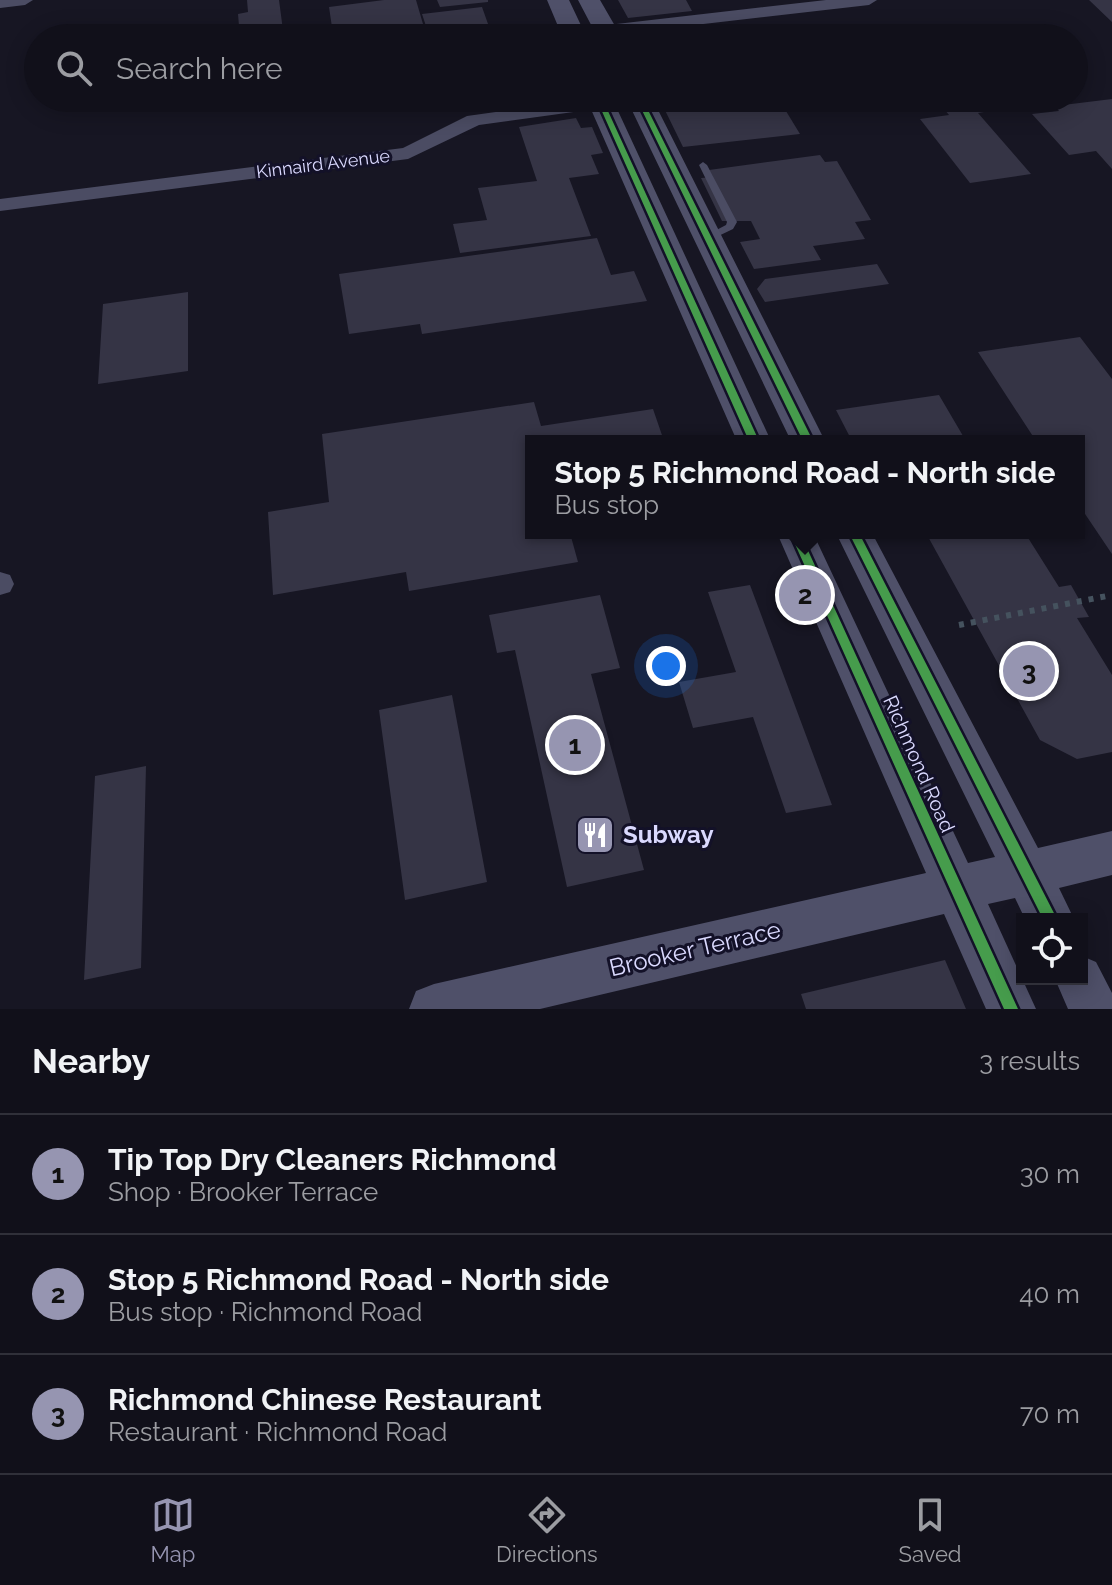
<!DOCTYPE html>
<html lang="en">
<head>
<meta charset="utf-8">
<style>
  :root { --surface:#11101a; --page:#1a1923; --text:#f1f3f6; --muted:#9c9da2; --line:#303039; --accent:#9695b1 }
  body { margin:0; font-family:Raleway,sans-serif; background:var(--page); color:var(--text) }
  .controls { position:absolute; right:24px; bottom:24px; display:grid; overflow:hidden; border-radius:0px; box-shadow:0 4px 20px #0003 }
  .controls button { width:72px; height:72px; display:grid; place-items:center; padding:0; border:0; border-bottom:2px solid var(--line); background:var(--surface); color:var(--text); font:40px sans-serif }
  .you { position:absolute; left:666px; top:666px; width:28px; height:28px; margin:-20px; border:6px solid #fff; border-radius:50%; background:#1a73e8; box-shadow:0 0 0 12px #1a73e833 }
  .badge { display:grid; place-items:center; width:52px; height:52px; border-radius:50%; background:var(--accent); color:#111; font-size:26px; font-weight:700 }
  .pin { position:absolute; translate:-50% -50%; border:4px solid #fff; box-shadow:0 2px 8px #0006 }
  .popup { position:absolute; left:525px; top:435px; width:560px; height:104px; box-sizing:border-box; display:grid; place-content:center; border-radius:0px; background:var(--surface); filter:drop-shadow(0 2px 6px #0005); font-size:26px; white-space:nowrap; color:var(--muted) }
  .popup b { font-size:30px; color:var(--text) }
  .popup::after { content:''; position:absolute; left:50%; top:100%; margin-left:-16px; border:16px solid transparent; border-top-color:var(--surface) }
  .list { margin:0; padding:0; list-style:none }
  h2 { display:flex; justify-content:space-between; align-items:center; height:104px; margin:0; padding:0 32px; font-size:34px }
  h2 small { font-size:26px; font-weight:400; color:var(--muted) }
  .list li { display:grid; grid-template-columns:52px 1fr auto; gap:24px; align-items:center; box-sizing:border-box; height:120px; padding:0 32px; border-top:2px solid var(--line) }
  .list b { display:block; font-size:30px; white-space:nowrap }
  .list p { margin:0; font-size:26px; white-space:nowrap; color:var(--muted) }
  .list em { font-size:26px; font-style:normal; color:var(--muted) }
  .icon { flex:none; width:44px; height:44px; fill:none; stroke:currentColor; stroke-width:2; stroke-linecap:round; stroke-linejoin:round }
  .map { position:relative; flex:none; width:1112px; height:1009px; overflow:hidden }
  .search { position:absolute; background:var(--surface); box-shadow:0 4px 20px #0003; left:24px; right:24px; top:24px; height:88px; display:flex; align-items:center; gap:20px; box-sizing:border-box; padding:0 28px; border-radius:44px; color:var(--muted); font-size:30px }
  .sheet { height:464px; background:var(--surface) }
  nav { display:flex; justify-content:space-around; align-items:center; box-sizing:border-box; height:112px; border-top:2px solid var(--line); background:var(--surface); font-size:22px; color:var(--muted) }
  nav a { display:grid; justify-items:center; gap:4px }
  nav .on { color:var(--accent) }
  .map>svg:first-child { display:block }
  .building { fill:#353445 }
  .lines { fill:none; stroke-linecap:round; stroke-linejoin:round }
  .path { stroke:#45525e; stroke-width:6; stroke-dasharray:5 7; stroke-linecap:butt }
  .lane { fill:#4b4c63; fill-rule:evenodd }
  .street { fill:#4b4c63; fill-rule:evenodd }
  .secondary { fill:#4f5069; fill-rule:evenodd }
  .cycleway-casing { stroke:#131128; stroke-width:5 }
  .cycleway { fill:#469c4c; fill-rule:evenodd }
  .labels { text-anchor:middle; stroke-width:6; stroke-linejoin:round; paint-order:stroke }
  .far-street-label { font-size:18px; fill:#dad9fe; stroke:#131128 }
  .street-label { font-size:20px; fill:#dad9fe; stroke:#131128 }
  .near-poi-label { font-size:24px; font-weight:bold; fill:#dad9fe; stroke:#131128; text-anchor:start }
  .near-street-label { font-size:24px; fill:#dad9fe; stroke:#131128 }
</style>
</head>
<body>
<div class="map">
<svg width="1112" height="1009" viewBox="0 0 1112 1009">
  <rect width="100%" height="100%" fill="#171623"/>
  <path class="building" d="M247,0H279L284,38H240L238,14L248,12Z
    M384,0H416L423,24L333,34L329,7Z
    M437,0H488V2L440,7Z
    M618,0H686L692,11L628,18Z
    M1089,0H1112V22Z
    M482,7L493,38H330L426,26L422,14Z
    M733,24L742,38H630L628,35Z
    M494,98H534V100L496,104Z
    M659,98H778L800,134L683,147Z
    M935,98H992L1002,109L978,113L1031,174L970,183L920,119L949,115Z
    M1112,99V169L1096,151L1069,155L1032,114L1059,111L1055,106Z
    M576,118L581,128L592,127L603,153L591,155L599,174L569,178L591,236L460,253L453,224L487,220L478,188L537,181L519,127Z
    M820,155L825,162L837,161L871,220L855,222L865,239L813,246L821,260L754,269L740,242L760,239L751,221H722L701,178L713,177L709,170Z
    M597,238L611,275L634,271L647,301L422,334L420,324L349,334L339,274Z
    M877,264L889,284L765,302L757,289L765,279Z
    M188,292V371L98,384L103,304Z
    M1080,337L1112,379V554L1079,505V441H1036L978,352Z
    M939,395L966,441H852L836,410Z
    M534,402L541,426L653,409L664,441H531V533H570L578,562L409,591L406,572L273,595L268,512L329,502L322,434Z
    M926,533H1025L1059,587L1071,585L1089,617L1077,618L1112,675V752L1077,759L1040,740Z
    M750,585L832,805L786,813L753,717L693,728L679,682L736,672L708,592Z
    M600,595L620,668L591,674L644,870L567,887L515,650L497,653L489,615Z
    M452,695L487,882L405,900L379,710Z
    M146,766L141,968L84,980L95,776Z
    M945,960L966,1009H806L801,994Z"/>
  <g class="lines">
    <path class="path" d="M959,625L1107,596"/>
    <path class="lane" d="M703,162L707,165L737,222L733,229L708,241L703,238L705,236L726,225L727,222L699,165Z"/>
    <path class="street" d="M0,0H33L25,5L0,8Z
      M826,0H877L869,5L582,38H569L565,34L573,29Z
      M598,98H648L639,103L479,125L408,159L0,211V199L403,148L467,116Z
      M0,572L10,575L14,584L10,592L0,595Z"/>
    <path class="secondary" d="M547,0H569L587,38H563Z
      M578,0H600L622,38H598Z
      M586,98H612L771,441H737Z
      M626,98H652L825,441H791Z
      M777,533H813L968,863L995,857L836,533H872L1038,848L1112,831V875L1059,888L1074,919H1025L1015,898L988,904L1036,1009H986L944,914L540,1009H409L416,991L434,984L926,873Z
      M1082,956L1096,962L1112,993V1009H1068L1055,979H1082Z"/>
    <g class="cycleway-casing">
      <path id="cycleway" d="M596,98H602L759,441H749Z
        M636,98H642L813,441H803Z
        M790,533H800L1018,1009H1004Z
        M849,533H859L1057,919H1043Z"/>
    </g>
    <use href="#cycleway" class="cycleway"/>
  </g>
  <defs>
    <g id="restaurant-square" transform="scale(2)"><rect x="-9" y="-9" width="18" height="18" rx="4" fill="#9695b1" stroke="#131128"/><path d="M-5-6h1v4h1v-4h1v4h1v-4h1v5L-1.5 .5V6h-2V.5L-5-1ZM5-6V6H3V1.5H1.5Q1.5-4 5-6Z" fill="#fff"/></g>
  </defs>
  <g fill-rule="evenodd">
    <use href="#restaurant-square" x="595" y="835"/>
  </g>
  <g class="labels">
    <g class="far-street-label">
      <text transform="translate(323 164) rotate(-7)" y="6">Kinnaird Avenue</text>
    </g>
    <g class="street-label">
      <text transform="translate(919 764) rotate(66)" y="7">Richmond Road</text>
    </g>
    <g class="near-poi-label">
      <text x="623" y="843">Subway</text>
    </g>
    <g class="near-street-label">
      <text transform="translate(695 949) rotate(-13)" y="8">Brooker Terrace</text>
    </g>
  </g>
</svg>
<div class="controls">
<button><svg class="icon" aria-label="locate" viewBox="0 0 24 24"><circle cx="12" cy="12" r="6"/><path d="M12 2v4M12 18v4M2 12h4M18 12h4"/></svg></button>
</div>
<div class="you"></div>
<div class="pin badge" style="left:575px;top:745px">1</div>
<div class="pin badge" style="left:805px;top:595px">2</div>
<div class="popup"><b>Stop 5 Richmond Road - North side</b>Bus stop</div>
<div class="pin badge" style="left:1029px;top:671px">3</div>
<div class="search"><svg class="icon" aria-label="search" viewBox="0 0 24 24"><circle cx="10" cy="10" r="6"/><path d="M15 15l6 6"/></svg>Search here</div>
</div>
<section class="sheet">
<h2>Nearby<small>3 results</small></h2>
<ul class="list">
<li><span class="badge">1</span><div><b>Tip Top Dry Cleaners Richmond</b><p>Shop · Brooker Terrace</p></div><em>30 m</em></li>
<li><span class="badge">2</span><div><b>Stop 5 Richmond Road - North side</b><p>Bus stop · Richmond Road</p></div><em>40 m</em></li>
<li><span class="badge">3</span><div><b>Richmond Chinese Restaurant</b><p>Restaurant · Richmond Road</p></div><em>70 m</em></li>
</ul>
</section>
<nav>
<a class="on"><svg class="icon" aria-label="map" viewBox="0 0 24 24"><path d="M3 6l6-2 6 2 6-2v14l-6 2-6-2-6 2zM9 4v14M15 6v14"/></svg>Map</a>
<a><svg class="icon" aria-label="directions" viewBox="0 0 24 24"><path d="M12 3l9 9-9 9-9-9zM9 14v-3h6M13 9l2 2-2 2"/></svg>Directions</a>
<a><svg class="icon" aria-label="saved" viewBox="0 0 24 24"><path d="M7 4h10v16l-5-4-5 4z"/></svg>Saved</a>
</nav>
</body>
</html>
